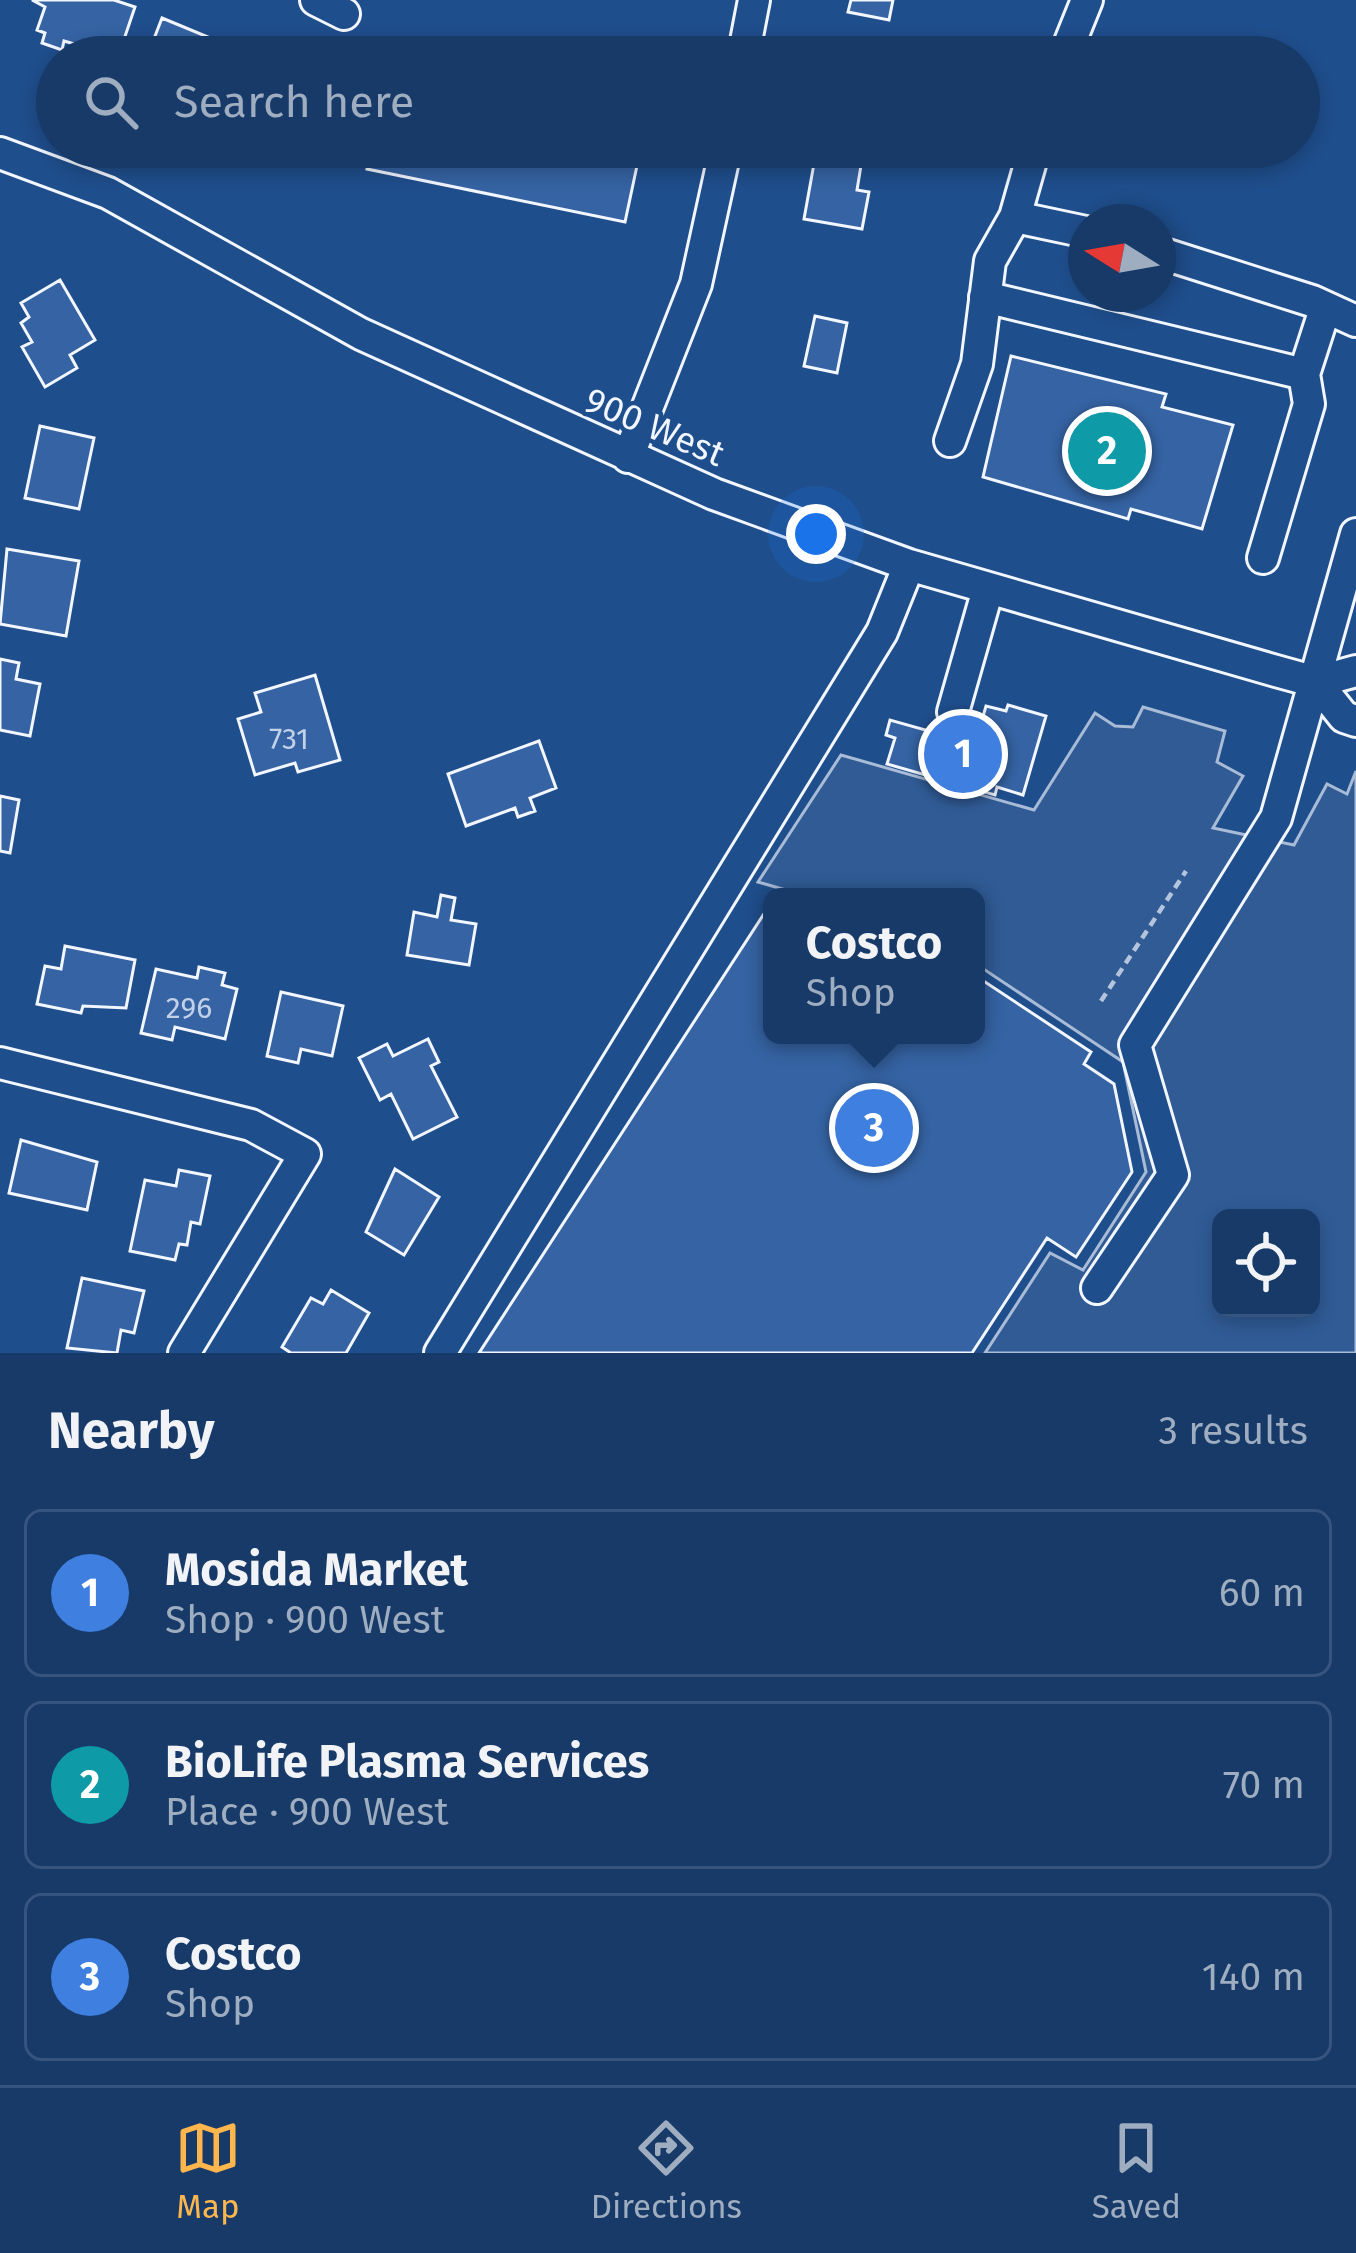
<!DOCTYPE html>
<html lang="en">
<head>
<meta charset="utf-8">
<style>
  :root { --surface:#173a69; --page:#244571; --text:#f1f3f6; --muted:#9eadc0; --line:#36547d; --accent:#ffb74d }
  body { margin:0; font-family:"Fira Sans",sans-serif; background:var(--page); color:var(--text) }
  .controls { position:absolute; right:36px; bottom:36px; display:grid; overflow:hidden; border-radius:18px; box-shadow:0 6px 18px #0003 }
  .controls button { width:108px; height:108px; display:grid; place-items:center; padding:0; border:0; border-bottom:3px solid var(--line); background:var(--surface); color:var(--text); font:60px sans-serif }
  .compass { position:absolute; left:1068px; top:204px; width:108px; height:108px; border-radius:50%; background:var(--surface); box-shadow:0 6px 18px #0003; rotate:281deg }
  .you { position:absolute; left:816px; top:534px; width:42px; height:42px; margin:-30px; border:9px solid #fff; border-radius:50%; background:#1a73e8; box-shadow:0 0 0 18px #1a73e833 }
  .badge { display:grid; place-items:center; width:78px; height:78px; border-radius:50%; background:var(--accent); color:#fff; font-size:39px; font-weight:700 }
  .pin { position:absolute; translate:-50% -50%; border:6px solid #fff; box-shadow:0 3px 12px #0006 }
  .popup { position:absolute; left:763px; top:888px; width:222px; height:156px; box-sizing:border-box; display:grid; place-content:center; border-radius:18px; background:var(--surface); filter:drop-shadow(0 3px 9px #0005); font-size:39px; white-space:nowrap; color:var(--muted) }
  .popup b { font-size:45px; color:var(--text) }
  .popup::after { content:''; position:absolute; left:50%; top:100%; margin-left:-24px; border:24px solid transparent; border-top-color:var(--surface) }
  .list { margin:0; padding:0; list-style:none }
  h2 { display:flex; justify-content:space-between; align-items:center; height:156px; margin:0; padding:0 48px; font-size:51px }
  h2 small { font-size:39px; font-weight:400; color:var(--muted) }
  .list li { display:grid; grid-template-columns:78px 1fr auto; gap:36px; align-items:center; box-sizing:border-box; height:168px; margin:0 24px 24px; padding:0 24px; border:3px solid var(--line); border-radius:18px }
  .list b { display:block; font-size:45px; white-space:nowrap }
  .list p { margin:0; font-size:39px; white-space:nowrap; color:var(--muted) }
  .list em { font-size:39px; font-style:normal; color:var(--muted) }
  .icon { flex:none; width:66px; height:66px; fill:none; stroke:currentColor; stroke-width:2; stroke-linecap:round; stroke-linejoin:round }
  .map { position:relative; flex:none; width:1356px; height:1353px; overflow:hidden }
  .search { position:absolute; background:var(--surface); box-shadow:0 6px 18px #0003; left:36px; right:36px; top:36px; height:132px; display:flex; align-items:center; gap:30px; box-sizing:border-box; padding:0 42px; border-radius:66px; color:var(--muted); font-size:45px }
  .sheet { height:732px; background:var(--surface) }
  nav { display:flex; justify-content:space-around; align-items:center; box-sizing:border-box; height:168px; border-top:3px solid var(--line); background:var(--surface); font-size:33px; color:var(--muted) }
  nav a { display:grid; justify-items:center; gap:6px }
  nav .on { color:var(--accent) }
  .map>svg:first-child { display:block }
  .built { fill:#305b95; stroke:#a8bbd7; stroke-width:3; fill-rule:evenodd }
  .building { fill:#3563a3; stroke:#f2f6ff; stroke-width:3 }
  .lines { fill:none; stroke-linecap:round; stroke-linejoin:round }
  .minor-casing { stroke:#f2f6ff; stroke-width:36 }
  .path { stroke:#b3c4dc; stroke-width:4.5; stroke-dasharray:9 6; stroke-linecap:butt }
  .minor { stroke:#1f4e8c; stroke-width:30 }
  .labels { text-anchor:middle; stroke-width:9; stroke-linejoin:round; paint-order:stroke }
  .number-label { font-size:30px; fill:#c3d1e8 }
  .street-label { font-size:36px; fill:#f2f6ff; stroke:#1f4e8c }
</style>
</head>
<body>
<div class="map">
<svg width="1356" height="1353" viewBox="0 0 1356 1353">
  <rect width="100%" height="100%" fill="#1f4e8c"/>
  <path class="built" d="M1143,707L1225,731L1217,762L1243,776L1213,828L1294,845L1327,784L1347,794L1356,771V1353H985L1050,1253L1083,1270L1146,1172L1123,1062L976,964V897H810L758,882L841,755L1034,810L1095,713L1115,726L1133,727ZM1221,1218H1311V1308H1221Z"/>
  <path class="building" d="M32,0H114L135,7L118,57L64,41L62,50L42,43L45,33L37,30L45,7Z
    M851,0H893L889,20L848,12Z
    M162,18L225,44L220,57H147Z
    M519,43L556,51L555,57H516Z
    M371,147H641L625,222L367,169Z
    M817,147H864L857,190L869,192L862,229L804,219Z
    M60,280L95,340L70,355L77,368L45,387L22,347L32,342L21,323L29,317L21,303Z
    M815,316L847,323L837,373L804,366Z
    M1011,356L1166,394L1162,407L1233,425L1202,529L1131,509L1128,519L983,477Z
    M40,426L94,438L79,509L25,498Z
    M7,549L79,561L66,636L0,624Z
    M0,659L19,663L16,679L40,684L30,736L0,730Z
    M315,675L340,760L298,772L295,763L255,775L238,719L261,712L255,693Z
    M1008,705L1046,716L1023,795L997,787L995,795L887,764L895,738L886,735L890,720L975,744L986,706L1006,711Z
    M539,741L556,788L530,798L535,811L518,817L515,808L466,826L448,774Z
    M0,796L19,800L10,853L0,851Z
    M441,895L455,898L451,920L476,924L469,965L407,955L414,912L437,917Z
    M771,903L772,1035H976V976L1091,1052L1084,1064L1114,1084L1132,1172L1076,1257L1047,1238L972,1353H479Z
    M65,946L135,960L126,1008L83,1006L81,1013L37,1004L45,966L61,969Z
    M199,967L225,973L222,985L237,989L225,1039L175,1027L172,1040L141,1033L156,969L197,978Z
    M281,992L343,1006L332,1056L301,1049L298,1063L267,1056Z
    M428,1039L439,1062L431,1066L457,1117L413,1139L391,1094L380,1100L359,1058L387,1044L393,1056Z
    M21,1140L97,1162L87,1210L9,1193Z
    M395,1169L439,1197L404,1255L366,1232Z
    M179,1170L210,1176L200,1224L191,1222L187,1245L179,1244L175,1260L130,1251L145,1180L176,1186Z
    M82,1278L144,1291L134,1333L121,1330L117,1353L67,1348Z
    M331,1290L369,1313L346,1353H291L282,1347L311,1298L323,1304Z"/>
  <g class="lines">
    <g class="minor-casing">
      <path id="minor" d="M316,0L344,14
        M743,57L754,0
        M1064,57L1087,0
        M0,153L108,193L361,334L714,494L909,565L1276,671L1316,682L1356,671
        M1015,217L1035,147
        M1158,252L1312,301L1356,321
        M985,297L1304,374L1309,404L1263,558
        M1304,374L1325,309
        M950,441L977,364L990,261L1015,217L1086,232
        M628,457L696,284L726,147
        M1316,682L1344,717L1356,721
        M953,712L988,589
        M0,1063L251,1125L305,1154L184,1353
        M1097,1288L1173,1175L1135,1045L1276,818L1356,534
        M440,1353L882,632L909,565"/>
    </g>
    <path class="path" d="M1101,1001L1186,871"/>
    <use href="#minor" class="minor"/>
  </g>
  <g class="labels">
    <g class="number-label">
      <text x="289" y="749">731</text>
      <text x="189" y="1018">296</text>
    </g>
    <g class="street-label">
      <text transform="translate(655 426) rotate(23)" y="13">900 West</text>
    </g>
  </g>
</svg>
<div class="controls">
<button><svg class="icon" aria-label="locate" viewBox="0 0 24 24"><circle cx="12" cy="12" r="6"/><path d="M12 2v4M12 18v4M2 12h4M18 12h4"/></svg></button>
</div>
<svg class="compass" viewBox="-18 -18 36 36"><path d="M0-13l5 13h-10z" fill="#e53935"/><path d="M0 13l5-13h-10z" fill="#9eadc0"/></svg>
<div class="you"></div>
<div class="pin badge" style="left:963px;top:754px;background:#3f7fe0">1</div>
<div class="pin badge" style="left:1107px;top:451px;background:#0f9aa8">2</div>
<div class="pin badge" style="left:874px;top:1128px;background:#3f7fe0">3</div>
<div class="popup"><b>Costco</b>Shop</div>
<div class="search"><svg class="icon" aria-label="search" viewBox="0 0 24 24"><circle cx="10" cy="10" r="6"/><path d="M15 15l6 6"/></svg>Search here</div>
</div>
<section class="sheet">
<h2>Nearby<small>3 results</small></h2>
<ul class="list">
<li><span class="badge" style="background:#3f7fe0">1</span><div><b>Mosida Market</b><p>Shop · 900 West</p></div><em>60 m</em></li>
<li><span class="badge" style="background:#0f9aa8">2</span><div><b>BioLife Plasma Services</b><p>Place · 900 West</p></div><em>70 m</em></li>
<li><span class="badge" style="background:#3f7fe0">3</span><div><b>Costco</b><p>Shop</p></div><em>140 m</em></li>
</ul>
</section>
<nav>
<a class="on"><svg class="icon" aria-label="map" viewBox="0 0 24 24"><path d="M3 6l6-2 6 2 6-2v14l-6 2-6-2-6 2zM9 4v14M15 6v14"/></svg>Map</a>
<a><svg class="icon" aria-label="directions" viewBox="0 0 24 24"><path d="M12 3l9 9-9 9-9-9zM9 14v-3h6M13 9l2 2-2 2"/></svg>Directions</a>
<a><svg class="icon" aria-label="saved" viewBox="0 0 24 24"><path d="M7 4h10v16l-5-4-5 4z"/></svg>Saved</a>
</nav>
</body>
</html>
